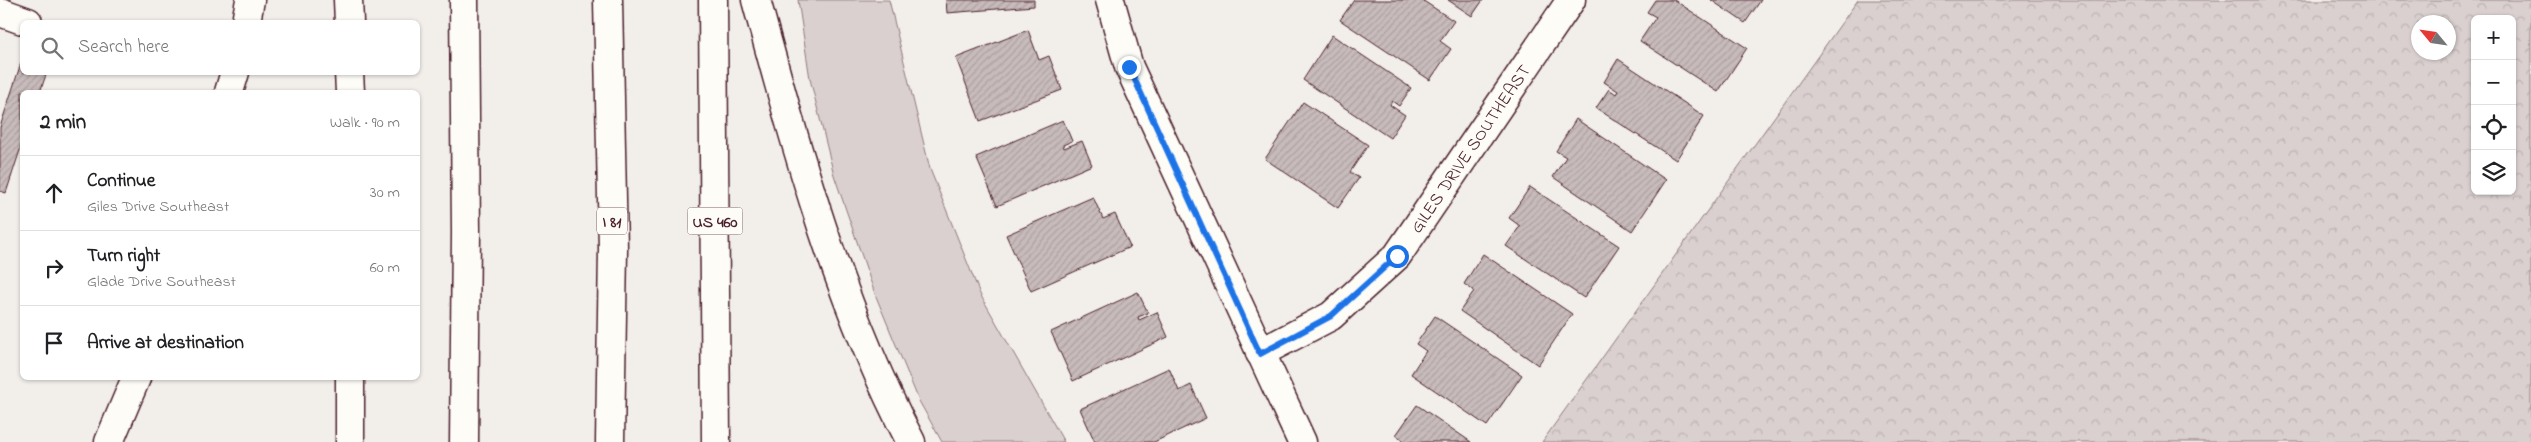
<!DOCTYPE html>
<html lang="en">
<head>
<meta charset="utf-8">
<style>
  :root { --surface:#fff; --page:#f6f6f6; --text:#202124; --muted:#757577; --line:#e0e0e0 }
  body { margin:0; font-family:"Indie Flower",sans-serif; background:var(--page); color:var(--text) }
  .controls { position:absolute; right:15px; top:15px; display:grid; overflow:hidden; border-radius:8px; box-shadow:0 1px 4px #0004 }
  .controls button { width:45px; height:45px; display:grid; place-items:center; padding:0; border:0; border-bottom:1px solid var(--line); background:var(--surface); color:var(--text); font:25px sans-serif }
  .compass { position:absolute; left:2411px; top:15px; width:45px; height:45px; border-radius:50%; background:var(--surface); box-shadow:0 1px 4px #0004; rotate:299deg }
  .stop { position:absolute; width:15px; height:15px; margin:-11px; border:4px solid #1a73e8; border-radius:50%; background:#fff }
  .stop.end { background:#1a73e8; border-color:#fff; box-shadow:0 1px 5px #0008 }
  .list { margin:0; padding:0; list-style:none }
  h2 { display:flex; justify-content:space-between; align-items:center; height:65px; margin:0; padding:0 20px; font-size:21px }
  h2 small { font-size:16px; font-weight:400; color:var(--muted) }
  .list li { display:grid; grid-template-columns:32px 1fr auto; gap:15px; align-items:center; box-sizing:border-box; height:75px; padding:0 20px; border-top:1px solid var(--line) }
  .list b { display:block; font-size:19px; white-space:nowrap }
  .list p { margin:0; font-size:16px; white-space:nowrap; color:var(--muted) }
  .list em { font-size:16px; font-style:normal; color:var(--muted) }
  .icon { flex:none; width:28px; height:28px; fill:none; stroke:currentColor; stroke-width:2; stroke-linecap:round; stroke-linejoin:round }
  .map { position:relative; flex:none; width:2531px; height:442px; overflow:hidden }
  .search { position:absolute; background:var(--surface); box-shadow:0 1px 4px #0004; left:20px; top:20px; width:400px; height:55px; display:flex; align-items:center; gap:12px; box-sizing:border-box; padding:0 18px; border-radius:8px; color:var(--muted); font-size:19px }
  .panel { position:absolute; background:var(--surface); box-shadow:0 1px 4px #0004; left:20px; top:90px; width:400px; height:290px; border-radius:8px }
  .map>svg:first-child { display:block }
  .grass { fill:#d9d0cf; stroke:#92787d }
  .forest { fill:url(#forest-crowns); stroke:#92787d; fill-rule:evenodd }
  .building { fill:url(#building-hatch); stroke:#4a1f2b }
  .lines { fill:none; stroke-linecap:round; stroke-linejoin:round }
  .minor-casing { stroke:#4a1f2b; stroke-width:31 }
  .motorway-casing { stroke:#4a1f2b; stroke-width:31 }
  .minor { stroke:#fdfcf7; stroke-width:28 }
  .motorway { stroke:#fdfcf7; stroke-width:28 }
  .route { stroke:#1a73e8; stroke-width:6 }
  .labels { text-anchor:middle; stroke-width:4.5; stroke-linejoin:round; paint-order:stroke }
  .shield { fill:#fdfcf7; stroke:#806168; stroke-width:1 }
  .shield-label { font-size:16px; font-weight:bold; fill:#4a1f2b }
  .street-label { font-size:18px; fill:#4a1f2b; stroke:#fdfcf7 }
</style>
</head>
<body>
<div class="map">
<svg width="2531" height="442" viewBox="0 0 2531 442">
  <defs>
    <pattern id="forest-crowns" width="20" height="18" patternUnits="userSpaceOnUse" patternTransform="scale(1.25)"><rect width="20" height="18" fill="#d9d0cf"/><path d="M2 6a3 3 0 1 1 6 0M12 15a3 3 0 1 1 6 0" fill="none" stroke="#bcb2b2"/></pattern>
    <pattern id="building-hatch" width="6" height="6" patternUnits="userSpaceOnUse" patternTransform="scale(1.25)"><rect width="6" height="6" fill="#c8bbbb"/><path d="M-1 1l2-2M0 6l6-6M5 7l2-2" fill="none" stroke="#ada0a1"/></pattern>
  </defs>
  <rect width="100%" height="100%" fill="#f2efeb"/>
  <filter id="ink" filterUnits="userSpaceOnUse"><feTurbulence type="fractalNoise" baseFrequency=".02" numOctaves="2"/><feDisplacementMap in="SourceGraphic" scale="10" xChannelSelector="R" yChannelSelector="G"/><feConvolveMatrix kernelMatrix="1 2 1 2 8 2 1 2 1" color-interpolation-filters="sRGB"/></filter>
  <g filter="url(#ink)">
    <path class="grass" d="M798,0H889L930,169L980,294L1064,442H942L919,401L875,294L834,175L810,79Z"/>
    <path class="forest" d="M1858,0H2531V442H1542ZM2475,19H2512V191H2475ZM2418,22H2448V52H2418Z"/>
    <path class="building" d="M946,0H1034V6L947,13Z
      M1354,0H1422L1454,21L1440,41L1451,49L1430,80L1340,20Z
      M1448,0H1483L1472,16Z
      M1655,0H1674L1747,48L1718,92L1640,41L1656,17L1647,12Z
      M1711,0H1761L1745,23Z
      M1028,30L1039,60L1049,56L1062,90L980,121L956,58Z
      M1332,35L1411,88L1399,106L1392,101L1390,105L1405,115L1390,138L1303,80Z
      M1618,59L1704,116L1676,160L1596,108L1609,89L1616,94L1618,91L1604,82Z
      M22,60V72H47L40,92H22V144L6,193L0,191V127Z
      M1303,102L1368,145L1350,172L1359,178L1338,208L1265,159Z
      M1576,119L1666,180L1632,231L1553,177L1566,157L1556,151Z
      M1063,120L1072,141L1063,145L1064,148L1082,141L1092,165L997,206L976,157Z
      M1530,187L1619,246L1584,298L1506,246L1520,226L1509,218Z
      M1093,197L1103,219L1115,214L1130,247L1031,291L1006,235Z
      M1483,254L1572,314L1538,365L1460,311L1474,291L1464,284Z
      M1138,292L1148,313L1138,317L1139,320L1157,312L1168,337L1073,381L1051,332Z
      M1435,316L1522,375L1487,426L1411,374L1426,351L1416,344Z
      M1169,368L1179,391L1191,385L1206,418L1154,442H1095L1080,409Z
      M1417,405L1471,442H1402L1403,440L1396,435Z"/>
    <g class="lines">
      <g class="minor-casing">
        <g id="minor">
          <path d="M1110,0L1129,67L1302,442"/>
          <path d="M0,12L28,22"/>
          <path id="s1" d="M1260,353L1331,316L1397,256L1571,0"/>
        </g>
      </g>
      <g class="motorway-casing">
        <path id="motorway" d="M348,0L349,22
          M608,0L613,249L610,442
          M713,0L716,442
          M756,0C797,151 838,303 911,442
          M246,22L250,0
          M349,72L350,92
          M229,92L235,72
          M350,378V442
          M109,442L136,378
          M464,442L466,233L464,0"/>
      </g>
      <use href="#minor" class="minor"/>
      <use href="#motorway" class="motorway"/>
    </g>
  </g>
  <g class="lines" filter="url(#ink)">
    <path class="route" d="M1129,67L1260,354L1331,316L1397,256"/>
  </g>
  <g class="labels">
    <g class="shield">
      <rect x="597" y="207.5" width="30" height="27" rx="4"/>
      <rect x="687.5" y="207.5" width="55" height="27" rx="4"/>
    </g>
    <g class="shield-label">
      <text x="612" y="227">I 81</text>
      <text x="715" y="227">US 460</text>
    </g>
    <g class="street-label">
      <text dy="6" stroke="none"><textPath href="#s1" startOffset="299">GILES DRIVE SOUTHEAST</textPath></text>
    </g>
  </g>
</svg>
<div class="controls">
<button>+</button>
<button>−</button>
<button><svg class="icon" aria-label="locate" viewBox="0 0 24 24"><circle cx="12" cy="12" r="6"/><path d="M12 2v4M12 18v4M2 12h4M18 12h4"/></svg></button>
<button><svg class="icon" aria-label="layers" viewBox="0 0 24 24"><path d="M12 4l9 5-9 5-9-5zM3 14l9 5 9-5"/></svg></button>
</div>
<svg class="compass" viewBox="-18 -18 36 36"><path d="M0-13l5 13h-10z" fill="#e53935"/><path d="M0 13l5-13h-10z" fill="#757577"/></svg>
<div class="stop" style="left:1397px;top:256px"></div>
<div class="stop end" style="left:1129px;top:67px"></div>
<div class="search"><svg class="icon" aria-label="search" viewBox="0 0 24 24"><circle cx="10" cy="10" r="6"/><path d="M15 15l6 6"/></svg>Search here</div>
<section class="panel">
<h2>2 min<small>Walk · 90 m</small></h2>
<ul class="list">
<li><svg class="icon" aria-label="ahead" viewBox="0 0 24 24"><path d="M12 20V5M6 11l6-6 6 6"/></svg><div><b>Continue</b><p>Giles Drive Southeast</p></div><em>30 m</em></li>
<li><svg class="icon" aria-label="right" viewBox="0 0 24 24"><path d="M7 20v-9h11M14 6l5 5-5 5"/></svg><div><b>Turn right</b><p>Glade Drive Southeast</p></div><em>60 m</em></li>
<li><svg class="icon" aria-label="arrive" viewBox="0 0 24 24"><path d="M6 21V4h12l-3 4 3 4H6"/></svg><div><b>Arrive at destination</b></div></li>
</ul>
</section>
</div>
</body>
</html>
